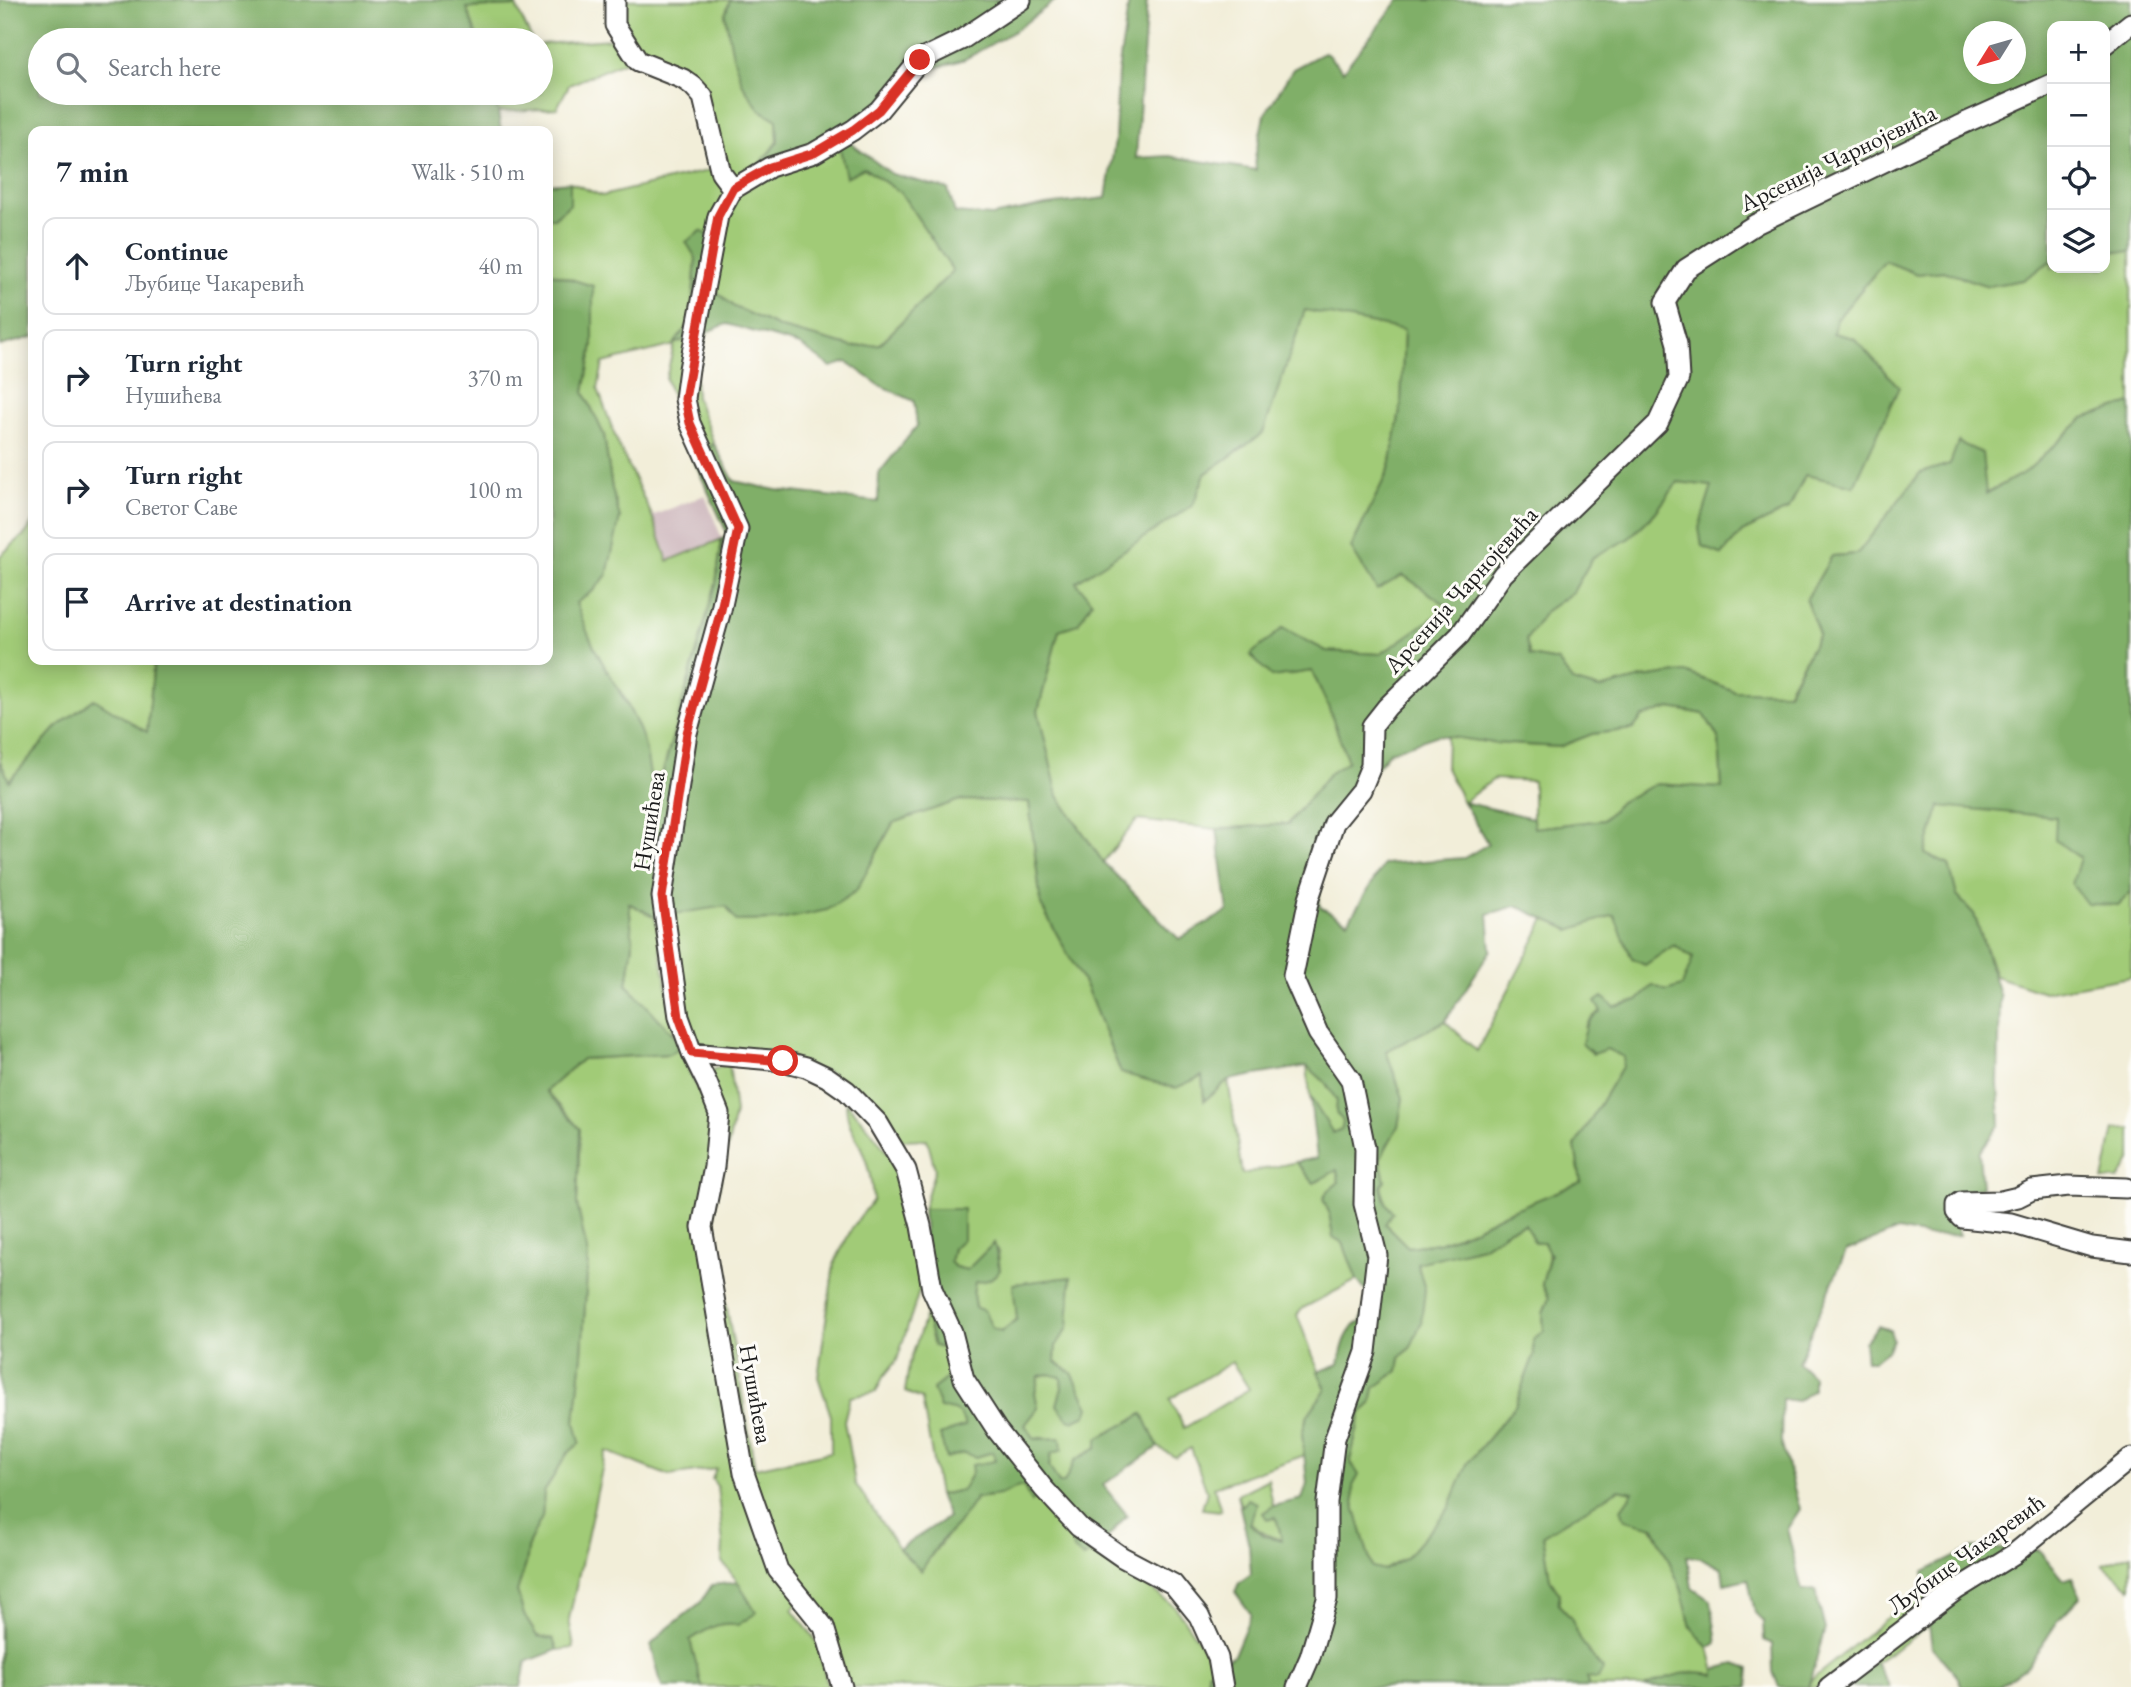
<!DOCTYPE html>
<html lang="en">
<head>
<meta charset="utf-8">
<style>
  :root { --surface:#fff; --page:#f6f6f7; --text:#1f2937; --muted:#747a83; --line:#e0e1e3 }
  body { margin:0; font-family:"EB Garamond",serif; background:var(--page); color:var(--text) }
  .controls { position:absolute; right:21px; top:21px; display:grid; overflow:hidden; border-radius:14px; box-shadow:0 4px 18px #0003 }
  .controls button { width:63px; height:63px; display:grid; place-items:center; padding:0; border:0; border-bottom:2px solid var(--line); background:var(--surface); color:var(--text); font:35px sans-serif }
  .compass { position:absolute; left:1963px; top:21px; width:63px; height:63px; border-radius:50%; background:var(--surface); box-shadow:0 4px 18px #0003; rotate:233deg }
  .stop { position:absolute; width:21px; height:21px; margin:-16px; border:5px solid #d93025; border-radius:50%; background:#fff }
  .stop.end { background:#d93025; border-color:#fff; box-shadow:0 2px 7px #0008 }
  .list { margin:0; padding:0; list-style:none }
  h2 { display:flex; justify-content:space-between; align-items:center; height:91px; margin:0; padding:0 28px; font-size:30px }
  h2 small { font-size:23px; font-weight:400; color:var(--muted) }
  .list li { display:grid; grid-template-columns:46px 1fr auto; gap:21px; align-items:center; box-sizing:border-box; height:98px; margin:0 14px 14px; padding:0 14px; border:2px solid var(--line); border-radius:14px }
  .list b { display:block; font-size:26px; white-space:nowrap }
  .list p { margin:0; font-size:23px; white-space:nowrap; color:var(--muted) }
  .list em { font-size:23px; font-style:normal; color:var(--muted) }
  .icon { flex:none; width:38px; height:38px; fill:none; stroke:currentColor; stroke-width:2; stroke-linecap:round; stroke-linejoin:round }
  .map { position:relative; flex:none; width:2131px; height:1687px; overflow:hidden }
  .search { position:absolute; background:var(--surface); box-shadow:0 4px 18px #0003; left:28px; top:28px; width:525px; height:77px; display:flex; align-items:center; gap:18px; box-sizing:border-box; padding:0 24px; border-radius:38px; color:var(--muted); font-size:26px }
  .panel { position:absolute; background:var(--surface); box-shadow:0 4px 18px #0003; left:28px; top:126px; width:525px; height:539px; border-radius:14px }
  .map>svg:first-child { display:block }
  .industrial { fill:#d2bec2 }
  .green { fill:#a1cb77; stroke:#5e744a; stroke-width:2; fill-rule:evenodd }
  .forest { fill:#80af68; stroke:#4e6642; stroke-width:2; fill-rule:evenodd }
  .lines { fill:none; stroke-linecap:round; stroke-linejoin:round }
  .minor-casing { stroke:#3c3c38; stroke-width:23 }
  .minor { stroke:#fff; stroke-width:19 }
  .route { stroke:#d93025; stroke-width:9 }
  .labels { text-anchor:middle; stroke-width:6; stroke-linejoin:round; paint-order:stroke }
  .street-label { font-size:24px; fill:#1c1c1c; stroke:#fdfcf7 }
</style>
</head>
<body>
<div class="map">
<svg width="2131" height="1687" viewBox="0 0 2131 1687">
  <rect width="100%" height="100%" fill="#fdfcf7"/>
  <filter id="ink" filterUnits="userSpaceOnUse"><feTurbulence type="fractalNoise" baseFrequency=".0143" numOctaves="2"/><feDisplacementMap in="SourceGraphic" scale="14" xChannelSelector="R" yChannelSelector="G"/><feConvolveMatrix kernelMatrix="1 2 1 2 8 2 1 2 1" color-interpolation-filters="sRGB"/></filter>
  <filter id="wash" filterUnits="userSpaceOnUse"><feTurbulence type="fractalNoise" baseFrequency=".00686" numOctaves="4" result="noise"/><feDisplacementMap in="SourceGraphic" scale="28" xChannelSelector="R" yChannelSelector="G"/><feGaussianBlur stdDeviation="1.57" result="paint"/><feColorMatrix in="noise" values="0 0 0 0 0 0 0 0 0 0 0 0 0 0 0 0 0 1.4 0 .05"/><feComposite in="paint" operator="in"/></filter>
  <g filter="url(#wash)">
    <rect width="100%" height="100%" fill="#f2eed9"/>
    <path class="industrial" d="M705,495L722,539L668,561L652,516Z"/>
    <path class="green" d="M613,0H730L725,15L759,109L777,120L778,141L742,186L840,148L864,168L901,193L953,271L880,344L853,347L781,328L734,307L713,289L696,258L691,321L675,343L708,331L695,369L696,397L714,444L691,454L666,379L674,345L603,363L598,389L618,444L652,516L668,561L722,539L716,583L655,799L627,702L600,659L586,631L576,603L594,590L620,518L612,489L604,435L584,392L593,345V286L548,272V218H554L570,204V182L602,196L715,169L700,105L679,83L628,60L569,85L557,108L498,112L495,93H541V44L612,39Z
      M516,6L532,40H478L467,8Z
      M2114,250L2131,252V403L2084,418L2027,471L1985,494L1959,442L1950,464L1920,473L1857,554L1832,556L1806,600L1819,634L1787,692L1734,691L1685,672L1642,678L1600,689L1572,681L1558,661L1530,656L1526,640L1546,611L1573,592L1593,557L1628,539L1655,513L1678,482L1712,486L1722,555L1742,532L1789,509L1805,475L1837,319L1885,261L1917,274L1943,271L1988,286L2023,280L2052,260V268H2105V251Z
      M1305,309L1404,330L1401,405L1390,467L1351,548L1403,575L1449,607L1381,654L1326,651L1283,628L1272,677L1312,671L1328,706L1348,762L1329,774L1288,824L1217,829L1137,820L1103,862L1058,796L1038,711L1059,630L1075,582L1192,505L1205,474L1263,433Z
      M33,521V660H154L147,732L59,725L9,781L0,761V556L26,533Z
      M1670,708L1704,714L1719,739L1722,788L1655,784L1620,802L1603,820L1533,828V781L1494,779L1463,802L1446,768L1447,736L1494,743L1559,747L1592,734L1633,729L1642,717Z
      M960,800L1029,802L1041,905L1087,989L1121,1073L1202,1076L1205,1100L1228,1080L1242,1174L1296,1162L1314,1183L1337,1169L1339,1182L1328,1191L1323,1199L1329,1212L1333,1237L1343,1243L1357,1280L1303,1308L1297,1315L1326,1389L1308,1415L1302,1433L1305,1455L1214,1487L1221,1511L1202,1509L1207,1492L1191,1448L1175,1457L1158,1447L1142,1414L1097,1448L1076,1460L1064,1483H1059L1049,1467L1051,1454L1044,1437L1035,1439L1025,1425L1038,1408L1035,1393L1039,1376L1049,1374L1061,1377L1062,1388L1057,1405L1072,1373L1055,1362L1056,1346L1068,1328L1071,1278L1014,1284L1017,1319L1001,1332L992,1328L984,1310L975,1308L973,1294L975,1282L1000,1270L998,1252L994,1243L967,1270L955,1267L950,1262L963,1209H923L935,1169L927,1139L902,1140L860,1096L829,1072L695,1049L687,1020L671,913L726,906L737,921L780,920L856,891L893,823ZM1232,1362L1249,1389L1184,1428L1170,1399Z
      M1940,805L2056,817L2080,858L2118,905L2131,892V977L2044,992L1995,976L1974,914L1957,896L1949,865L1924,854Z
      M629,903L655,917L675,1036L627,985L633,944Z
      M1614,914L1645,964L1674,945L1693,959L1683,986L1666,991L1653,985C1648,990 1642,998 1636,1002C1616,1012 1599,1003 1585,1027L1607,1049L1624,1057L1622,1067L1575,1146L1581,1182L1503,1214L1470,1231L1438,1243L1408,1247L1385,1224L1386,1204L1381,1187L1380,1159L1398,1126L1403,1098L1386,1051L1445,1021L1477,1051L1545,919L1570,930Z
      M679,1048L707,1110L710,1071L729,1063L735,1113L715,1207L716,1246L755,1468L831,1452V1416L818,1377L834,1264L852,1228L873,1200C872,1183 869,1166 862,1150C853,1129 847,1127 846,1102L868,1127L889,1155L900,1178L910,1209L922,1282L897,1360L883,1377L876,1392L850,1397L844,1421L855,1483L899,1549L921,1570C938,1545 958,1523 976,1498L999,1495L1019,1486L1024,1487L1032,1501L1040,1495C1054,1511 1072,1529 1075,1550L1083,1558L1098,1549L1175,1607L1216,1666L1207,1671L1208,1687H848L828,1615L823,1614L805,1595L792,1609L817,1642L828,1687H702L690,1640C707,1630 718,1620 738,1624L756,1613L738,1582L722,1562L723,1544L717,1486L712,1479L716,1469L669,1476L606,1451L569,1619L574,1648L557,1650L553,1639L537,1636L524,1615L517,1591L526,1564L529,1543L542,1517L544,1492L567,1454L580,1443L575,1422L582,1355L588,1256L577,1204L580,1129L546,1091L582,1059L669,1054Z
      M1307,1065L1325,1082L1337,1101L1336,1113L1344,1121L1342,1129L1333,1134L1310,1097Z
      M2131,1128V1159L2118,1180H2103L2114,1129Z
      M1525,1224C1553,1249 1552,1248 1542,1284L1549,1298L1543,1314L1544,1331L1533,1339L1534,1355L1515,1406L1467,1464L1450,1508L1406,1558L1384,1570L1372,1567L1355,1510L1350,1461L1361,1413L1371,1404L1373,1388L1398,1371L1400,1358L1411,1347L1425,1290L1417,1262L1482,1247L1510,1229Z
      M926,1314L934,1346L947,1349L953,1374L933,1389L940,1408C955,1409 961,1411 965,1426L946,1457L964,1453L976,1457L993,1452L995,1461L972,1473L962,1490L939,1495L922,1399L905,1392L909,1365Z
      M1268,1479L1273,1506L1263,1513L1276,1517L1282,1540C1256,1533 1245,1521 1237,1495Z
      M1619,1489L1633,1492L1664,1549L1681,1588L1691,1627L1709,1648L1716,1675L1644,1687H1588L1587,1678L1601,1669L1581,1641L1571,1618L1558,1604L1560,1594L1550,1579L1543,1535Z
      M2131,1554V1588L2103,1565Z
      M1924,1588L1943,1606L1929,1626L1876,1662L1834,1687H1808L1811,1680Z"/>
    <path class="forest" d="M0,0H516V6L467,8L478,40H40V93H495L501,131H33V337L0,346Z
      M730,0H1056L1016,30L965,59L926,71L878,118L849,142L892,174L948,189L955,213L992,216L1046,205L1106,198L1115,140L1118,72L1129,0H1147L1136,158L1169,156L1256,170L1255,157L1264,116L1293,69L1325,52L1343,71L1399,0H2131V252L2105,251V26H2052V260L2023,280L1988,286L1943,271L1917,274L1885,261L1837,319L1833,333L1854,338L1899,387L1854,486L1805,475L1789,509L1742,532L1722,555L1702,546L1699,528L1712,486L1678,482L1655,513L1628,539L1593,557L1573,592L1546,611L1526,640L1530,656L1558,661L1572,681L1599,689L1642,678L1685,672L1734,691L1788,692L1819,634L1806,600L1832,556L1857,554L1920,473L1950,464L1958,442L1982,453L1986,494L2027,471L2084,418L2131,403V892L2118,905L2087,904L2072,884L2080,858L2055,840L2056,817L1940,806L1925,854L1949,865L1957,896L1974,914L2000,997L1998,1084L2000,1124L1979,1153L1982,1187L1958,1193L1950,1210L1960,1235L1927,1236L1898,1230L1846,1251L1798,1362L1813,1377V1390L1798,1401L1782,1399L1781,1442L1800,1509L1787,1529L1802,1591L1815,1590L1825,1629L1808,1687H1779L1773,1672L1772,1644L1764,1640L1763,1621L1755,1613L1748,1579L1724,1584L1722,1569L1701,1558L1687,1556L1692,1588L1711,1601L1717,1643L1709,1648L1691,1627L1681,1588L1654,1527L1625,1520L1621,1509L1633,1492L1619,1489L1543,1535L1550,1579L1560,1594L1558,1604L1571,1618L1581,1641L1602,1669L1597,1679L1587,1678L1588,1687H1208L1207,1671L1234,1655L1251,1614L1235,1592L1239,1583L1251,1574L1249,1545L1237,1495L1240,1507L1248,1499L1257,1503L1250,1524L1265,1536L1282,1540L1276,1517L1267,1519L1263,1513L1273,1506L1302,1499L1307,1483L1302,1433L1308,1415L1326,1389L1318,1372L1339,1364C1342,1349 1345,1329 1361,1322L1367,1293L1357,1280L1343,1243L1333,1237L1329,1212L1323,1199L1328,1191L1339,1182L1337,1170L1314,1183L1296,1162L1317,1158L1310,1097L1333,1133L1342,1129L1343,1121L1336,1113L1337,1101L1325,1082L1307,1066L1228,1080L1204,1101L1202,1076L1176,1088L1121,1073L1087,989L1041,905L1029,802L960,800L893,823L856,891L827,910L780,920L736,921L726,906L655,917L629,903L633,944L627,985L675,1036L679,1048L669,1054L582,1059L546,1091L580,1129L577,1204L588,1256L582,1355L575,1422L580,1443L567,1454L544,1492L542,1517L529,1543L526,1564L517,1591L524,1615L537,1636L553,1639L557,1650L526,1662L521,1687H0V761L9,781L59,725L94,699L147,732L154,660H548V272L593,286V345L584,392L604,435L612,489L620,518L607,575L594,590L576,603C583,622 590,641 600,658C614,684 631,707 641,734C649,754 648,778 656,797L716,583L722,539L728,535L691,454L714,444L734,481L776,490L878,502L879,473L917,426L914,401L879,385L847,362L831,367L800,345L727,324L674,344L691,321L696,258L686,242L701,231L723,242L713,288L734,307L781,328L853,347L880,344L953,271L901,193L864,168L846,177L840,148L740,188L778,142L777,120L759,109L743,85L733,56L725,15ZM1974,32H2016V74H1974ZM1305,310L1404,330L1401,405L1390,467L1351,548L1377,590L1403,575L1449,607L1381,654L1326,651L1283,628L1250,655L1272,677L1312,671L1328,706L1348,761L1329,774L1288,824L1217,829L1228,911L1179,939L1103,862L1058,796L1038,711L1059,630L1078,624L1092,602L1076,582L1193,505L1205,474L1263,433ZM1670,708L1704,714L1719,739L1722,788L1655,784L1620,802L1603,820L1534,828L1533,818L1463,802L1488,844L1464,858L1384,864L1348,922L1320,907L1316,840L1389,752L1438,735L1494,743L1559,747L1592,734L1633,729L1642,717ZM1516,906L1570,930L1614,915L1632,959L1645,965L1674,945L1693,958L1682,986L1666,991L1653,985L1637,1001L1615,1007L1602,997L1595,1002L1601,1011C1587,1020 1585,1028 1582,1044L1593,1054L1607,1049L1624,1057L1622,1067L1575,1146L1581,1182L1503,1214L1470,1231L1438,1243L1408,1247L1385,1224L1393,1212L1386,1204L1381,1187L1385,1180L1380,1159L1398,1126L1403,1098L1386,1051L1445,1021L1491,950L1488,914ZM1525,1224L1534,1242H1544L1550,1255L1542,1284L1549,1298L1543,1314L1544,1331L1533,1339L1534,1355L1515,1406L1467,1464L1449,1508L1406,1558L1384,1570L1372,1567L1355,1510L1353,1486L1359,1475L1350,1461L1361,1413L1371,1404L1374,1388L1398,1371L1400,1358L1411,1347L1421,1323L1425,1290L1417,1263L1482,1247L1510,1229Z
      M570,182V204L554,218H548V184Z
      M923,1209H963V1239L953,1248L950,1262L955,1267L967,1270L994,1243L1000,1270C992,1279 988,1282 975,1282L973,1294L975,1308L984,1310L992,1328L1001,1332L1017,1319L1013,1284L1071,1277L1068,1328L1056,1346L1055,1362L1072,1373L1089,1407L1086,1415L1073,1421L1067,1418L1057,1405L1062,1388L1061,1377L1049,1374L1039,1376L1035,1393L1038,1408L1025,1425L1035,1439L1061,1438L1062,1450L1051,1454L1049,1466L1059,1483H1064L1075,1460L1097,1448V1439L1143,1414L1158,1447L1103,1485L1127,1515L1098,1549L1084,1558L1074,1550C1073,1542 1068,1530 1063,1523C1055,1511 1048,1513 1040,1496L1031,1502L1024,1487L1020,1486L999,1495L976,1498L957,1525L940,1542L921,1571L899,1549L948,1517L939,1495L962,1490L972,1473L971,1465L995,1461L993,1452L976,1457L964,1453L946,1458L940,1435L965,1426C961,1411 955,1409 940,1408L933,1389L953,1373L947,1349L934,1346L926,1314L928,1300Z
      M1878,1326L1890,1330L1893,1340L1887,1351L1874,1361H1866L1864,1342Z
      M1973,1548L2039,1550L2064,1580L2072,1577L2080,1597L2060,1618L2028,1666L1998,1687H1962L1957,1676L1932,1647L1929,1626L1943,1606L1924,1589V1572Z
      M738,1582L756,1613L738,1625C718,1620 707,1630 690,1640L702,1687H662L651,1645L663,1632L700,1603L712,1585Z
      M1876,1662L1890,1687H1834Z
      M1735,1664L1750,1669L1748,1687H1644C1665,1677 1692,1667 1715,1675V1669Z"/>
  </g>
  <g filter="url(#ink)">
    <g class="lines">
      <g class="minor-casing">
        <path id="minor" d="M615,0V25L638,61L683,79L693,86L703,97L721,173L733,189L718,216L689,369L685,399L690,423L738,529L721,610L687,733L662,897L679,1017L692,1053L707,1083L719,1113L714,1167L702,1227L744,1473L778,1570L824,1627L842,1687
          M2105,44L2131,23
          M733,189L770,167L814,153L853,130L879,110L920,60L961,40L1021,0
          M692,1053L783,1061L806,1067L827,1077L847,1091L878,1123L906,1170L921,1226L932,1289L952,1332L964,1379L997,1430L1044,1489L1079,1527L1122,1557L1173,1584L1199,1616L1218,1658L1223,1687
          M2126,1188L2069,1186L2032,1190L2018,1197L2001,1201L1961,1202L1957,1205V1212L1962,1218L2011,1223L2092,1247L2131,1252
          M1297,1687L1310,1657L1327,1599V1502L1335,1438L1366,1352L1377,1255L1364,1204L1365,1148L1351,1080L1318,1033L1293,976L1309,898L1334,823L1361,790L1371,766L1372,726L1387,707L1460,635L1503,574L1658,423L1679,378L1677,344L1665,302L1686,269L1756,224L1958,126L2052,84
          M1829,1687L1956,1590L2014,1554L2131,1458"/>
      </g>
      <use href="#minor" class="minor"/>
    </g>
  </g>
  <g class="lines" filter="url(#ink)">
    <path class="route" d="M783,1061L692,1053L679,1017L662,897L687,733L721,610L738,529L690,423L685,399L718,216L733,188L770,167L814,153L853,130L879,110L920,60"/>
  </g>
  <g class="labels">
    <g class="street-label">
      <text transform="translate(1838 158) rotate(-26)" y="8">Арсенија Чарнојевића</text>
      <text transform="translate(1461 590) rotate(-48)" y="8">Арсенија Чарнојевића</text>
      <text transform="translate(649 821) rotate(-81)" y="8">Нушићева</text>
      <text transform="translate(756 1394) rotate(80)" y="8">Нушићева</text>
      <text transform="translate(1966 1554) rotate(-36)" y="8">Љубице Чакаревић</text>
    </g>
  </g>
</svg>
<div class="controls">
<button>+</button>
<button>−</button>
<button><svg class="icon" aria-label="locate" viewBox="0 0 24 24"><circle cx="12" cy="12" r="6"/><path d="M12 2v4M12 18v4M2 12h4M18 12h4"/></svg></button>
<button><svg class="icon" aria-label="layers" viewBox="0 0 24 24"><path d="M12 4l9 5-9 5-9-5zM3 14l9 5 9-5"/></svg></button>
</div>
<svg class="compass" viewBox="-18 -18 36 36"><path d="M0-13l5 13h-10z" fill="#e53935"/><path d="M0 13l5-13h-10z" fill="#747a83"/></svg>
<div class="stop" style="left:783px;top:1061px"></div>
<div class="stop end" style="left:920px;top:60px"></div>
<div class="search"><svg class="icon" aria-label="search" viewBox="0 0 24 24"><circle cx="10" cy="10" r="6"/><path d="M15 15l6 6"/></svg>Search here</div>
<section class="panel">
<h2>7 min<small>Walk · 510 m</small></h2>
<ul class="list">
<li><svg class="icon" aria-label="ahead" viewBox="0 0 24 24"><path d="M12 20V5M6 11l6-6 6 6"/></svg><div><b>Continue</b><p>Љубице Чакаревић</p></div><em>40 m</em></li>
<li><svg class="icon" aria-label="right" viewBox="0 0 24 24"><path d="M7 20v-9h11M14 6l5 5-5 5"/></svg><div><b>Turn right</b><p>Нушићева</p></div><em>370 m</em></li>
<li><svg class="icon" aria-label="right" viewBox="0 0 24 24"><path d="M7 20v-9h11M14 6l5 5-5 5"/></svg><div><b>Turn right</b><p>Светог Саве</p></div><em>100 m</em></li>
<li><svg class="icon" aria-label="arrive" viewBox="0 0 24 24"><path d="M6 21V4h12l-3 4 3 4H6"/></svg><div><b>Arrive at destination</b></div></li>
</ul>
</section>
</div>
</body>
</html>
